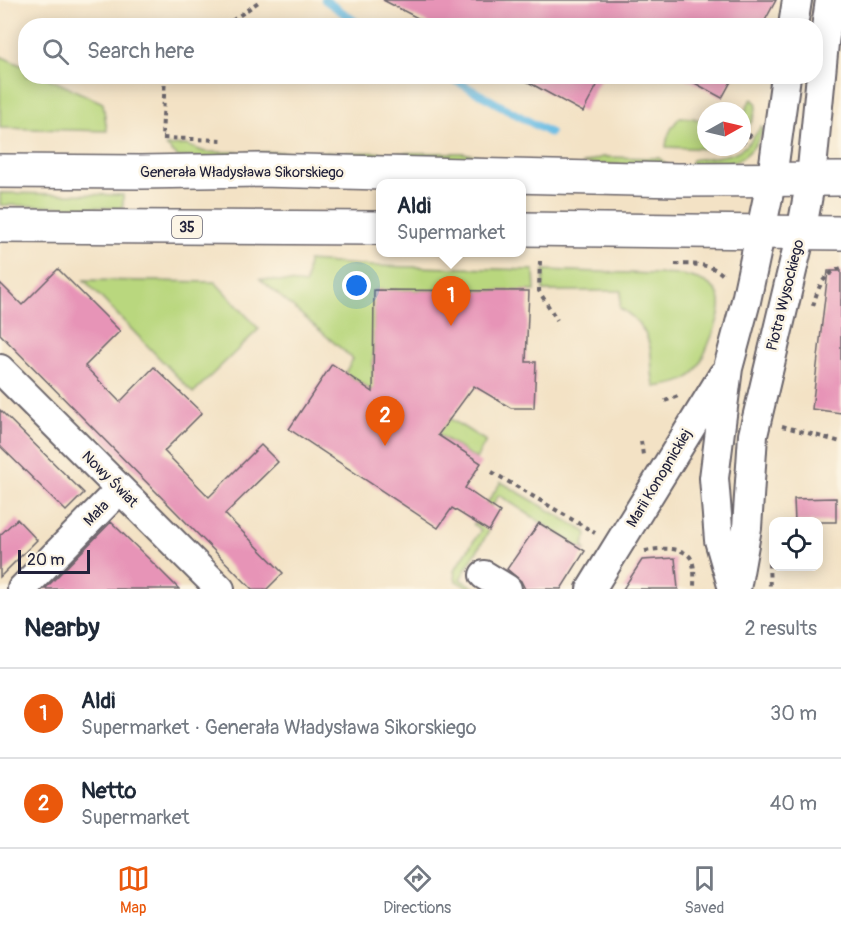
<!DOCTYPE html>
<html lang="en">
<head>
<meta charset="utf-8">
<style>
  :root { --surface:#fff; --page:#f6f6f7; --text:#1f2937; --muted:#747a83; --line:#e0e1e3; --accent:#ea580c }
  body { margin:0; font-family:Pangolin,sans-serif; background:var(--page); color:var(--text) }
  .controls { position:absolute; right:18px; bottom:18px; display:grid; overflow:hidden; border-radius:12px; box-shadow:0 3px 15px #0003 }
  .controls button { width:54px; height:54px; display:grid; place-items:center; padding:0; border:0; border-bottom:2px solid var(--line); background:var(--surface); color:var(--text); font:30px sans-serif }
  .compass { position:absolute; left:697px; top:102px; width:54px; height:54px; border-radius:50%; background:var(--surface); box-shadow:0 3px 15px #0003; rotate:82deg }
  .scale { position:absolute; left:18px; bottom:15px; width:72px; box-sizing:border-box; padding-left:6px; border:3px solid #22223b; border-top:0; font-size:16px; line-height:21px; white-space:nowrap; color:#22223b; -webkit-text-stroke:4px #fcf5e5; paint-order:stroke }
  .you { position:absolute; left:357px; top:286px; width:21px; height:21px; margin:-15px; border:4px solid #fff; border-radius:50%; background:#1a73e8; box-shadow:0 0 0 9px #1a73e833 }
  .badge { display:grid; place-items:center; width:39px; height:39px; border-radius:50%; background:var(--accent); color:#fff; font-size:20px; font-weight:700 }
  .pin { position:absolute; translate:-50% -50px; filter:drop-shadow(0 2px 3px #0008) }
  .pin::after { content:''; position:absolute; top:32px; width:21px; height:18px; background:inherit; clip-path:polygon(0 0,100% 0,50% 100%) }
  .popup { position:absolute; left:376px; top:179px; width:150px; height:78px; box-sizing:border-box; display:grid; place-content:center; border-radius:12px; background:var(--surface); filter:drop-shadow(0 2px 4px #0005); font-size:20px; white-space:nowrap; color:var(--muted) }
  .popup b { font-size:22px; color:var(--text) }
  .popup::after { content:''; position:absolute; left:50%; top:100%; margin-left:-12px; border:12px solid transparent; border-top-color:var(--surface) }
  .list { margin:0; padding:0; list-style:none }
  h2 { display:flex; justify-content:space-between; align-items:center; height:78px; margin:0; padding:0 24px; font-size:26px }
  h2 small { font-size:20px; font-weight:400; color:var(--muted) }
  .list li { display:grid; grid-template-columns:39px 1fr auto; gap:18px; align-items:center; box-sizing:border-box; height:90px; padding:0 24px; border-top:2px solid var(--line) }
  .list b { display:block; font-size:22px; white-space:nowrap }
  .list p { margin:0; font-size:20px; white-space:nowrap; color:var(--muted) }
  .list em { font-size:20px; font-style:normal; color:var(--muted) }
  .icon { flex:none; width:33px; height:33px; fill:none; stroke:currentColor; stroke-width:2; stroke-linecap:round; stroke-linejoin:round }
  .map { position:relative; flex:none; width:841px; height:589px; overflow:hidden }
  .search { position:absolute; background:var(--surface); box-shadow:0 3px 15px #0003; left:18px; right:18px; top:18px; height:66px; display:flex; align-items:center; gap:15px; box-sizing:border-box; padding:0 21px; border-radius:24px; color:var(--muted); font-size:22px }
  .sheet { height:258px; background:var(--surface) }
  nav { display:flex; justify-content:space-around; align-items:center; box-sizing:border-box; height:84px; border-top:2px solid var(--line); background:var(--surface); font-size:16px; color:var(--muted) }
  nav a { display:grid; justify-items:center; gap:3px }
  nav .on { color:var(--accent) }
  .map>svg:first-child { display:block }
  .green { fill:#b9d77e; stroke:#6e7c5c; stroke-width:1.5 }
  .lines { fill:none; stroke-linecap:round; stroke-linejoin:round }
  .stream { stroke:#67bce4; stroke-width:8 }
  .building { fill:#e794b7 }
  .minor-casing { stroke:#6b656b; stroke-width:32 }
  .major-casing { stroke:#6b656b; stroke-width:36 }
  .path { stroke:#6b656b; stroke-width:4; stroke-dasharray:4.5 4.5; stroke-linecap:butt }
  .minor { stroke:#fff; stroke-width:28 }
  .major { stroke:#fff; stroke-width:33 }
  .labels { text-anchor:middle; stroke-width:5; stroke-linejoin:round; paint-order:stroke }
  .shield { fill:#fcf5e5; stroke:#63616e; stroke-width:1.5 }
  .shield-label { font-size:14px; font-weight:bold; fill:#22223b }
  .street-label { font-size:15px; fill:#22223b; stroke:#fcf5e5 }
</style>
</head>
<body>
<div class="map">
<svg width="841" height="589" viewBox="0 0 841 589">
  <rect width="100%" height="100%" fill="#fcf5e5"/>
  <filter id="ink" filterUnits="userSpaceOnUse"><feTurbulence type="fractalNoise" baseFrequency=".0167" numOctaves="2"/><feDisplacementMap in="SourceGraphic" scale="12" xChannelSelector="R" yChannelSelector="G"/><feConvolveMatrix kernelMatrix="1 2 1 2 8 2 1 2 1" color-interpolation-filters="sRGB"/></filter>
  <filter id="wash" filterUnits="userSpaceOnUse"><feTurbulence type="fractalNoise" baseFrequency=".008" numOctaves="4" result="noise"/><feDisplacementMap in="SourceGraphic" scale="24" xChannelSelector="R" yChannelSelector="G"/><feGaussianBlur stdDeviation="1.35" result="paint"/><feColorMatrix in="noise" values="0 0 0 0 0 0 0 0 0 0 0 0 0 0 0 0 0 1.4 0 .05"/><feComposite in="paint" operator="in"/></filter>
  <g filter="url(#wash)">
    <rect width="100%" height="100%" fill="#f3e2c5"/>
    <path class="green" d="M0,56L25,67L26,76L45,77L103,103L107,131L0,128Z
      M752,99L757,104C755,117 751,126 742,136C742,125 744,107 752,99Z
      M680,117L693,118L706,122V147H727L714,149L666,147C667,134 672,126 680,117Z
      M761,126L763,130C748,167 724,165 690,167L692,160C725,155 743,159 761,126Z
      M186,145L205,152L463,153L526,164L178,157L166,146Z
      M602,157L659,158L667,165L582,164Z
      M0,193L123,195V208L0,205Z
      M308,261L373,266L534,270L535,291L375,290L373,371L486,441L476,459L345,373L353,359L260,279L306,284Z
      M544,270L682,275C730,284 725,305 709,343C705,353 699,369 691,376C682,384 666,385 655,387C651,376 652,366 651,354C649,333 637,318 620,308L621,291H543Z
      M84,280L215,282L259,329L193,393Z
      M501,482L586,532L587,536L583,544L585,551L499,495L491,507L489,531L460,579L476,589H470L456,581L454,571L481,530L473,524Z"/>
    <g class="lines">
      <path class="stream" d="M325,0L362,26
        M447,76L550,133"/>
    </g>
    <g id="blocks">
      <path class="building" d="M383,0H776L762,26H433Z
        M517,76H602L583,112Z
        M682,76H734L722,98Z
        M58,269L120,331L85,366L120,402L154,367L202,413L164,451L209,497L261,445L278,462L225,514L283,573L267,589H252L0,334V283L22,305Z
        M828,271H841V413L812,409Z
        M374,290L529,291L526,362H536L534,408H511L474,386L438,435L481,463L465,488L500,512L489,531L452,508L438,528L289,429L332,364L373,392Z
        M0,410L84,493L66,511L0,446Z
        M836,498V522H795L794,499Z
        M17,519L37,540L0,577V535Z
        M111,522L148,558L179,589H45Z
        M539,523L585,551L561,589H525L521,581L507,569Z
        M675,558L678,589H623L642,560Z"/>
    </g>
  </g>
  <g filter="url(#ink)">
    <use href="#blocks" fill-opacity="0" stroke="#6b656b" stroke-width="1.5"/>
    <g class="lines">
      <g class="minor-casing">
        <path id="minor" d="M793,26L797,0
          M0,369L220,589
          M484,575L507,589
          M22,589L120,489
          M591,589L723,375
          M733,589L719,540L714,478L728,368L746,301L772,178L786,76
          M736,589L747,528L753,435L801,233L811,179L824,43L830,0"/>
      </g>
      <g class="major-casing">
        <path id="major" d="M0,171L141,172L260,170L677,180L841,179
          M0,226L380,228
          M522,229L841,233"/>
      </g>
      <path class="path" d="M225,26L261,0
        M165,76L162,138L222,140
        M742,144L752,133
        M731,149L738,147
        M540,261L539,291L557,320
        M675,264C692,265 711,262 724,276
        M813,306C818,288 822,275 841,268
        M665,401L678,396
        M782,426L841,442
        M641,441L643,455
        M492,472L595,533
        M645,551C659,548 690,545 693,564C695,572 694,581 694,589
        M769,563L770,589"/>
      <use href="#minor" class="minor"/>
      <use href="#major" class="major"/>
    </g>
  </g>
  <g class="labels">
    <rect class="shield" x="172" y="216" width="30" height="22" rx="4.5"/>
    <g class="shield-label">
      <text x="187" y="232">35</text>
    </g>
    <g class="street-label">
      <text x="242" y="177">Generała Władysława Sikorskiego</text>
      <text transform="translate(785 295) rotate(-76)" y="5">Piotra Wysockiego</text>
      <text transform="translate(659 478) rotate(-59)" y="5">Marii Konopnickiej</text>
      <text transform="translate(110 479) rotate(45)" y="5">Nowy Świat</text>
      <text transform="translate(96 513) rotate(-46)" y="5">Mała</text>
    </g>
  </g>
</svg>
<div class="controls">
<button><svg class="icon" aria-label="locate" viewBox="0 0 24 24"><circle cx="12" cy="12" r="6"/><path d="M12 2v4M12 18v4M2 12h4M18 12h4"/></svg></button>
</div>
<svg class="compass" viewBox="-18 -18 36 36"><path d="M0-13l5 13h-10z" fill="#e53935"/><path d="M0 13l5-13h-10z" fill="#747a83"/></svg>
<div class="scale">20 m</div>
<div class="you"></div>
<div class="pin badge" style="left:451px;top:326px">1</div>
<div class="popup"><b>Aldi</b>Supermarket</div>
<div class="pin badge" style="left:385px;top:446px">2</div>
<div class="search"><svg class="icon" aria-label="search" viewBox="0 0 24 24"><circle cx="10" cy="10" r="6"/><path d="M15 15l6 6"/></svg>Search here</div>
</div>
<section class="sheet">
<h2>Nearby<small>2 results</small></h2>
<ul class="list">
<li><span class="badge">1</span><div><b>Aldi</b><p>Supermarket · Generała Władysława Sikorskiego</p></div><em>30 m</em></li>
<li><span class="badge">2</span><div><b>Netto</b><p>Supermarket</p></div><em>40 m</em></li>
</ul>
</section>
<nav>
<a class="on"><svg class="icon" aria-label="map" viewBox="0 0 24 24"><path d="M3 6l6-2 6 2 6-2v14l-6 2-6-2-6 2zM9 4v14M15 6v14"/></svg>Map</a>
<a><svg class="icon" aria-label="directions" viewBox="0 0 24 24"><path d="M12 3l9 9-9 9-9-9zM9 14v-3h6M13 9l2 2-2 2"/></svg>Directions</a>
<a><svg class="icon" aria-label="saved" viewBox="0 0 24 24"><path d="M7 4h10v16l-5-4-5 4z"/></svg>Saved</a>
</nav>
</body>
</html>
